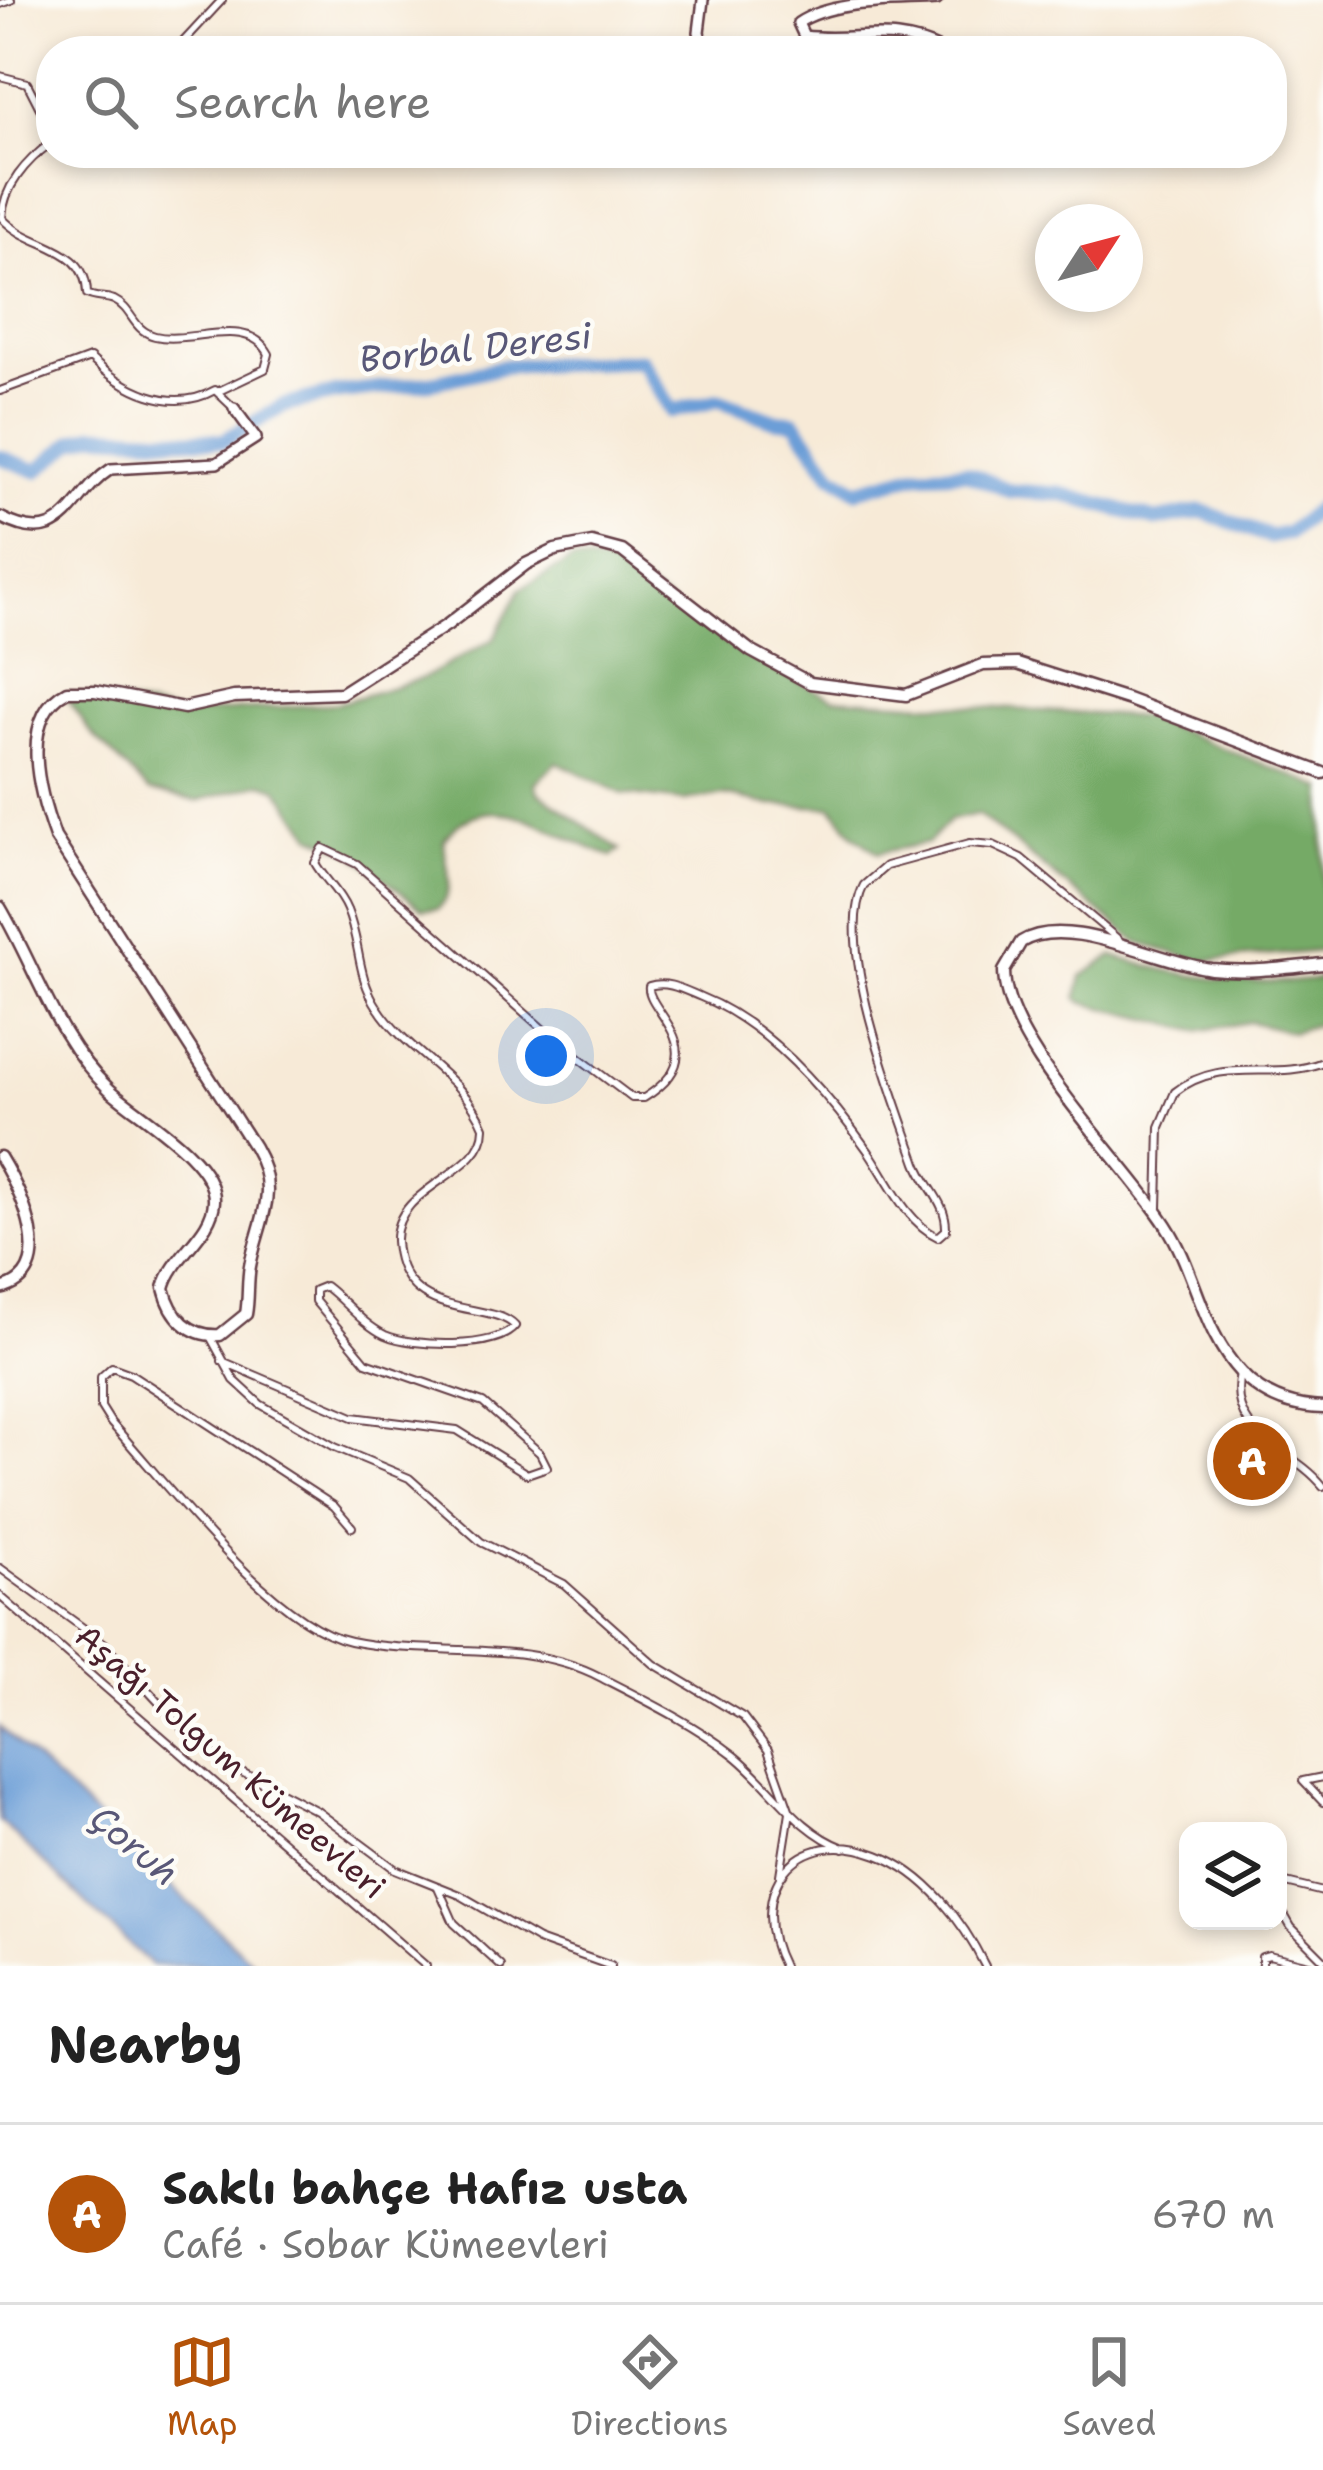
<!DOCTYPE html>
<html lang="en">
<head>
<meta charset="utf-8">
<style>
  :root { --surface:#fff; --page:#f2f2f2; --text:#222; --muted:#767676; --line:#e0e0e0; --accent:#b45309 }
  body { margin:0; font-family:"Shantell Sans",sans-serif; background:var(--page); color:var(--text) }
  .controls { position:absolute; right:36px; bottom:36px; display:grid; overflow:hidden; border-radius:24px; box-shadow:0 6px 18px #0003 }
  .controls button { width:108px; height:108px; display:grid; place-items:center; padding:0; border:0; border-bottom:3px solid var(--line); background:var(--surface); color:var(--text); font:60px sans-serif }
  .compass { position:absolute; left:1035px; top:204px; width:108px; height:108px; border-radius:50%; background:var(--surface); box-shadow:0 6px 18px #0003; rotate:54deg }
  .you { position:absolute; left:546px; top:1056px; width:42px; height:42px; margin:-30px; border:9px solid #fff; border-radius:50%; background:#1a73e8; box-shadow:0 0 0 18px #1a73e833 }
  .badge { display:grid; place-items:center; width:78px; height:78px; border-radius:50%; background:var(--accent); color:#fff; font-size:39px; font-weight:700 }
  .pin { position:absolute; translate:-50% -50%; border:6px solid #fff; box-shadow:0 3px 12px #0006 }
  .list { margin:0; padding:0; list-style:none }
  h2 { display:flex; justify-content:space-between; align-items:center; height:156px; margin:0; padding:0 48px; font-size:51px }
  h2 small { font-size:39px; font-weight:400; color:var(--muted) }
  .list li { display:grid; grid-template-columns:78px 1fr auto; gap:36px; align-items:center; box-sizing:border-box; height:180px; padding:0 48px; border-top:3px solid var(--line) }
  .list b { display:block; font-size:45px; white-space:nowrap }
  .list p { margin:0; font-size:39px; white-space:nowrap; color:var(--muted) }
  .list em { font-size:39px; font-style:normal; color:var(--muted) }
  .icon { flex:none; width:66px; height:66px; fill:none; stroke:currentColor; stroke-width:2; stroke-linecap:round; stroke-linejoin:round }
  .map { position:relative; flex:none; width:1323px; height:1966px; overflow:hidden }
  .search { position:absolute; background:var(--surface); box-shadow:0 6px 18px #0003; left:36px; right:36px; top:36px; height:132px; display:flex; align-items:center; gap:30px; box-sizing:border-box; padding:0 42px; border-radius:48px; color:var(--muted); font-size:45px }
  .sheet { height:336px; background:var(--surface) }
  nav { display:flex; justify-content:space-around; align-items:center; box-sizing:border-box; height:168px; border-top:3px solid var(--line); background:var(--surface); font-size:33px; color:var(--muted) }
  nav a { display:grid; justify-items:center; gap:6px }
  nav .on { color:var(--accent) }
  .map>svg:first-child { display:block }
  .forest { fill:#74aa66; stroke:#5f6448; stroke-width:3 }
  .water { fill:#6c9ed7; stroke:#5b5e81; stroke-width:3 }
  .lines { fill:none; stroke-linecap:round; stroke-linejoin:round }
  .river { stroke:#6c9ed7; stroke-width:15 }
  .street-casing { stroke:#643d45; stroke-width:10 }
  .secondary-casing { stroke:#643d45; stroke-width:14 }
  .primary-casing { stroke:#643d45; stroke-width:15 }
  .street { stroke:#fff; stroke-width:6 }
  .secondary { stroke:#fff; stroke-width:9 }
  .primary { stroke:#fff; stroke-width:10 }
  .labels { text-anchor:middle; stroke-width:9; stroke-linejoin:round; paint-order:stroke }
  .street-label { font-size:33px; fill:#4a1f2b; stroke:#fdfcf7 }
  .water-label { font-size:36px; font-style:italic; fill:#595878; stroke:#fdfcf7 }
</style>
</head>
<body>
<div class="map">
<svg width="1323" height="1966" viewBox="0 0 1323 1966">
  <rect width="100%" height="100%" fill="#fdfcf7"/>
  <filter id="ink" filterUnits="userSpaceOnUse"><feTurbulence type="fractalNoise" baseFrequency=".00833" numOctaves="2"/><feDisplacementMap in="SourceGraphic" scale="24" xChannelSelector="R" yChannelSelector="G"/><feConvolveMatrix kernelMatrix="1 2 1 2 8 2 1 2 1" color-interpolation-filters="sRGB"/></filter>
  <filter id="wash" filterUnits="userSpaceOnUse"><feTurbulence type="fractalNoise" baseFrequency=".004" numOctaves="4" result="noise"/><feDisplacementMap in="SourceGraphic" scale="48" xChannelSelector="R" yChannelSelector="G"/><feGaussianBlur stdDeviation="2.7" result="paint"/><feColorMatrix in="noise" values="0 0 0 0 0 0 0 0 0 0 0 0 0 0 0 0 0 1.4 0 .05"/><feComposite in="paint" operator="in"/></filter>
  <g filter="url(#wash)">
    <rect width="100%" height="100%" fill="#f7ead7"/>
    <path class="forest" d="M572,560L616,564L738,652L833,698L1145,717L1323,788V951L1201,961L1138,943L978,814L950,820L928,843L878,853L854,835L832,807L771,805L724,795L684,801L623,794L557,762L535,783L538,792L620,850L612,856C557,841 491,776 444,840C444,866 459,887 438,909H422L350,851L313,836L277,788L262,783L197,801L149,791L90,732L66,698L93,696L181,714L339,703L423,678L494,639L520,589Z
      M1113,956C1184,978 1248,987 1323,979V1023L1292,1032L1250,1022L1197,1031L1083,1003L1077,998L1082,976Z"/>
    <path class="water" d="M0,1727L257,1966L151,1965L0,1821Z"/>
    <g class="lines">
      <path class="river" d="M0,457L37,471L74,441L94,434L223,441L283,406L337,393L434,382L506,366L641,360L672,411L719,400L774,420L795,422L832,474L857,490L917,474L965,472L1011,491L1061,494L1156,520L1202,511L1270,537L1288,533L1323,504"/>
    </g>
  </g>
  <g filter="url(#ink)">
    <g class="lines">
      <g class="street-casing">
        <path id="street" d="M0,4L11,0
          M182,51L184,41L222,0
          M0,76L27,83L51,130
          M51,143C27,160 3,187 2,218C30,250 86,243 87,294C96,299 104,296 114,300C133,309 132,330 155,336C191,345 248,314 269,354L265,369L219,391
          M0,391L90,358C123,389 171,415 215,390L234,408
          M1158,1208L1160,1127L1175,1092C1221,1055 1273,1082 1323,1062
          M210,1336L234,1380L260,1404L335,1447L409,1478L481,1542L564,1584L654,1664L743,1717L768,1750L790,1812L780,1875
          M222,1361L353,1417L457,1430L527,1474L547,1467L540,1453L483,1403L366,1362L315,1301V1290L325,1286C345,1301 362,1324 385,1335C412,1347 497,1350 515,1326C491,1299 401,1324 396,1241C394,1185 485,1175 484,1127C463,1075 407,1053 378,1008C356,976 361,943 347,910C340,892 324,879 315,863L323,848L357,864L554,1039L632,1098H644C719,1052 645,1010 649,986C667,980 684,990 701,997C769,1024 827,1093 869,1152C888,1180 906,1222 938,1237L946,1230C947,1202 926,1188 917,1163C896,1102 833,944 864,885L886,866L970,843L993,845L1021,858L1119,940
          M1240,1373C1226,1437 1291,1446 1323,1486
          M352,1527L334,1506L131,1374L112,1367L101,1377V1407L111,1423C165,1482 273,1625 350,1641C431,1658 524,1637 600,1677C645,1700 694,1724 734,1755C773,1786 796,1830 844,1848
          M0,1568L104,1643L191,1737L230,1766L317,1811L395,1869L460,1895L538,1940L611,1966
          M0,1596L426,1966
          M1323,1777L1303,1781L1323,1802
          M1278,1881L1323,1892
          M438,1887L454,1923L501,1966
          M1278,1904L1291,1927L1323,1959
          M783,1966C745,1892 795,1823 878,1855C926,1873 963,1921 985,1966
          M1262,1966V1957L1269,1955L1313,1966
          M1321,1966L1323,1964"/>
      </g>
      <g class="secondary-casing">
        <path id="secondary" d="M703,0L699,32L705,51
          M937,0C894,3 832,0 798,23L804,36C857,43 889,24 944,51
          M0,517C66,552 70,495 111,469L217,463L256,438L234,408"/>
      </g>
      <g class="primary-casing">
        <path id="primary" d="M0,907C36,968 56,1039 109,1089C137,1115 216,1159 214,1201C213,1233 172,1256 164,1288C171,1317 190,1337 220,1335L246,1314C249,1298 247,1282 250,1266C259,1218 281,1193 254,1147L55,837C40,796 17,717 67,691H95L184,708L234,697L341,693L447,625L526,564L555,550L592,543L622,551L751,651L810,683L906,695L983,665L1017,664L1127,699L1323,773
          M1323,964C1285,968 1249,973 1211,969C1157,962 1067,913 1021,942L1004,971C1004,1045 1125,1161 1166,1225C1196,1271 1202,1332 1241,1373C1263,1397 1291,1407 1323,1408
          M0,1157C20,1190 62,1276 0,1289"/>
      </g>
      <use href="#street" class="street"/>
      <use href="#secondary" class="secondary"/>
      <use href="#primary" class="primary"/>
    </g>
  </g>
  <g class="labels">
    <g class="street-label">
      <text transform="translate(231 1761) rotate(41)" y="12">Aşağı Tolgum Kümeevleri</text>
    </g>
    <g class="water-label">
      <text transform="translate(475 347) rotate(-6)" y="13">Borbal Deresi</text>
      <text transform="translate(135 1845) rotate(40)" y="13">Çoruh</text>
    </g>
  </g>
</svg>
<div class="controls">
<button><svg class="icon" aria-label="layers" viewBox="0 0 24 24"><path d="M12 4l9 5-9 5-9-5zM3 14l9 5 9-5"/></svg></button>
</div>
<svg class="compass" viewBox="-18 -18 36 36"><path d="M0-13l5 13h-10z" fill="#e53935"/><path d="M0 13l5-13h-10z" fill="#767676"/></svg>
<div class="you"></div>
<div class="pin badge" style="left:1252px;top:1461px">A</div>
<div class="search"><svg class="icon" aria-label="search" viewBox="0 0 24 24"><circle cx="10" cy="10" r="6"/><path d="M15 15l6 6"/></svg>Search here</div>
</div>
<section class="sheet">
<h2>Nearby<small></small></h2>
<ul class="list">
<li><span class="badge">A</span><div><b>Saklı bahçe Hafız usta</b><p>Café · Sobar Kümeevleri</p></div><em>670 m</em></li>
</ul>
</section>
<nav>
<a class="on"><svg class="icon" aria-label="map" viewBox="0 0 24 24"><path d="M3 6l6-2 6 2 6-2v14l-6 2-6-2-6 2zM9 4v14M15 6v14"/></svg>Map</a>
<a><svg class="icon" aria-label="directions" viewBox="0 0 24 24"><path d="M12 3l9 9-9 9-9-9zM9 14v-3h6M13 9l2 2-2 2"/></svg>Directions</a>
<a><svg class="icon" aria-label="saved" viewBox="0 0 24 24"><path d="M7 4h10v16l-5-4-5 4z"/></svg>Saved</a>
</nav>
</body>
</html>
